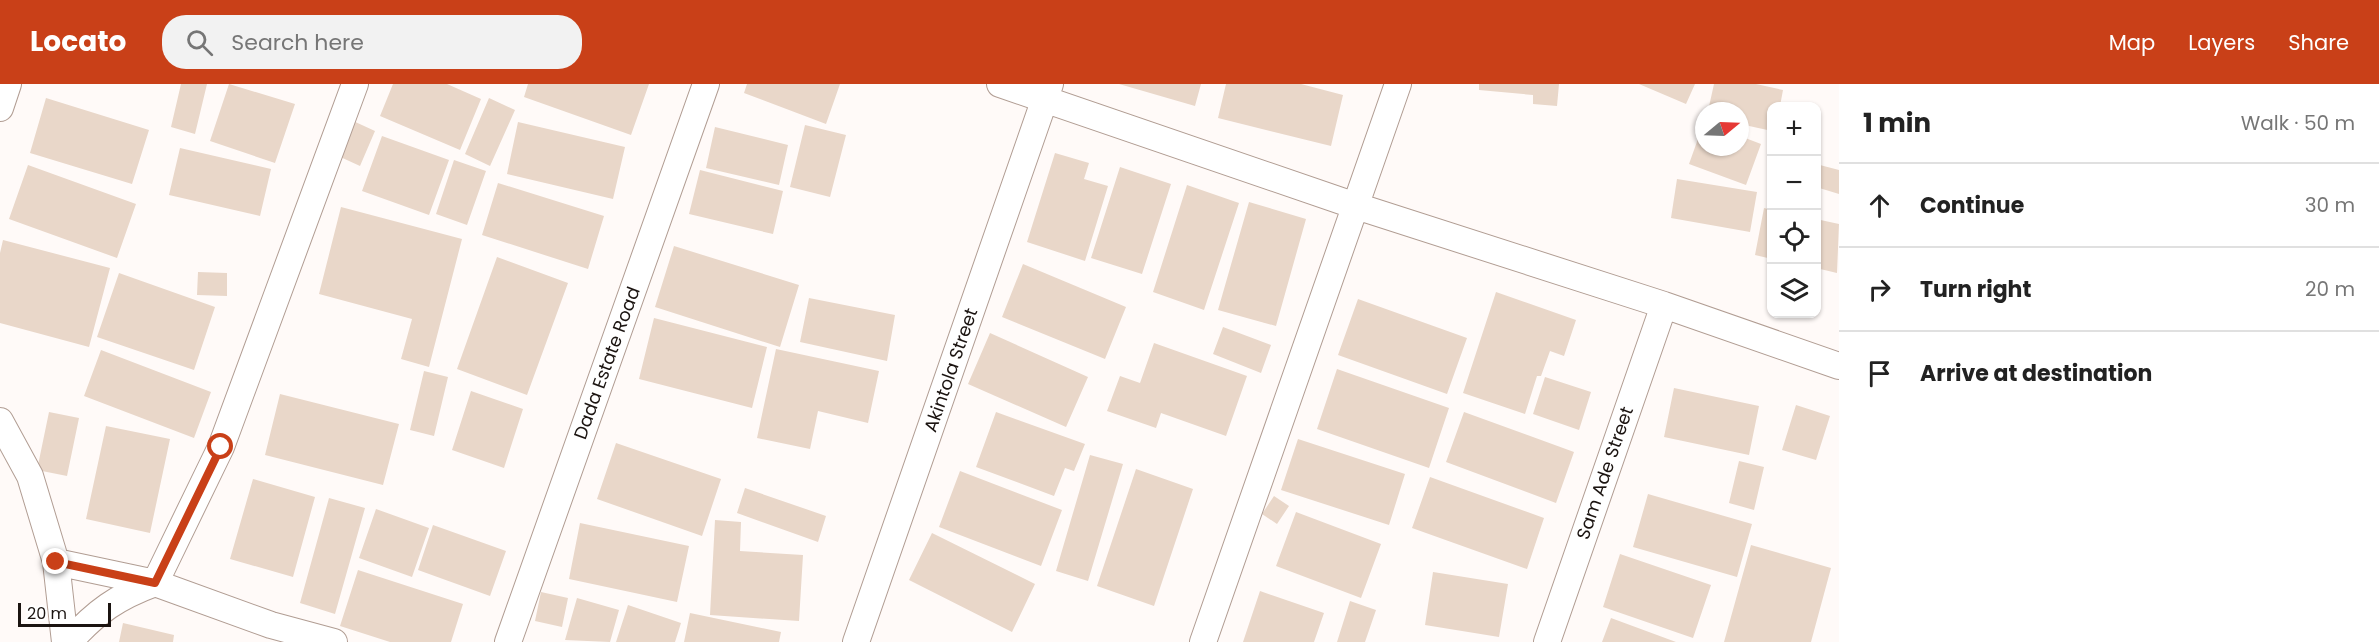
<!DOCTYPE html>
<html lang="en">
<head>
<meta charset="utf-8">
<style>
  :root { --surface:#fff; --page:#f2f2f2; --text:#222; --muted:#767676; --line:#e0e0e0; --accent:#c94018 }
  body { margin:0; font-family:Poppins,sans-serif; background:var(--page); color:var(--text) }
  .controls { position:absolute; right:18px; top:18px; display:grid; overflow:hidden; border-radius:12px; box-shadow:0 2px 4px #0004 }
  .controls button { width:54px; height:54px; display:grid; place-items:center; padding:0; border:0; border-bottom:2px solid var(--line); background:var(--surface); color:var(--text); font:30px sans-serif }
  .compass { position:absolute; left:1695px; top:18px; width:54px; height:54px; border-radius:50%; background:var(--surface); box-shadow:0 2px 4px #0004; rotate:71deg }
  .scale { position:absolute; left:18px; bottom:15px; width:93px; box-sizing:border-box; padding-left:6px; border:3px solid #1b1411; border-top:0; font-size:16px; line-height:21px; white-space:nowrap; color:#1b1411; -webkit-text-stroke:4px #fff; paint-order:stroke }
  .stop { position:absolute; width:18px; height:18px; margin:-14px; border:4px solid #c94018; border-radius:50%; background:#fff }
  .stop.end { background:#c94018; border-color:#fff; box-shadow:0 2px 6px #0008 }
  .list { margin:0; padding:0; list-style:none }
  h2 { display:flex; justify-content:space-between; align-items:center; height:78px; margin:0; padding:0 24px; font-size:26px }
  h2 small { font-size:20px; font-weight:400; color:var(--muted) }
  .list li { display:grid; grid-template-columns:39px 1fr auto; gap:18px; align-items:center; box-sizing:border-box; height:84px; padding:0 24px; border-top:2px solid var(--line) }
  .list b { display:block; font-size:22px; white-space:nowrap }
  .list em { font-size:20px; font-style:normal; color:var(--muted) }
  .icon { flex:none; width:33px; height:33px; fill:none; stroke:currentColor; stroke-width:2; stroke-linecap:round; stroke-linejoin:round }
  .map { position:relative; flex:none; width:1839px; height:558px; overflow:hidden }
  header { display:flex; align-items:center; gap:36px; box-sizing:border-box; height:84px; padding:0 30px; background:var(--accent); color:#fff }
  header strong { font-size:28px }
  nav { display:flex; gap:33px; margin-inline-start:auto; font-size:21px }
  .search { width:420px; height:54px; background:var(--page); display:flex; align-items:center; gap:15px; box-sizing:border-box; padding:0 21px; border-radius:24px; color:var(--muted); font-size:22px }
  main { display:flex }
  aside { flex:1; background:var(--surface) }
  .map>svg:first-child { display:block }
  .building { fill:#e9d7c9 }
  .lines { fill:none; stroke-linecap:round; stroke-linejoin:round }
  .minor-casing { stroke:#b19d93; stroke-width:28 }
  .minor { stroke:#fff; stroke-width:26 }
  .route { stroke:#c94018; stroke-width:8 }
  .labels { text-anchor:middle; stroke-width:4.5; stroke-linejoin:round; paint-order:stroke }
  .street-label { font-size:18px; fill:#1b1411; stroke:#fff }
</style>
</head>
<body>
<header>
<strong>Locato</strong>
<div class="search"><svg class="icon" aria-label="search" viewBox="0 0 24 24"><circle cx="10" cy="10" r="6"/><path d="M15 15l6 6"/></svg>Search here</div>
<nav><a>Map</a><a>Layers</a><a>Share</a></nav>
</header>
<main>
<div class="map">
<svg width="1839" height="558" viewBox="0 0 1839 558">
  <rect width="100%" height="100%" fill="#fffaf8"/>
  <path class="building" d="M181,0H207L195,50L171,43Z
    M229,0L295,20L275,79L210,57Z
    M393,0H447L481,15L460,66L380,32Z
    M528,0H649L631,51L524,13Z
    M747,0H840L826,40L744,9Z
    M1119,0H1201L1195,22Z
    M1226,0H1301L1343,11L1331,62L1218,34Z
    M1479,0H1559L1557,22L1533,20V11L1479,6Z
    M1639,0H1695L1686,20Z
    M1714,0H1756L1783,6L1780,22H1772V47L1740,40V27H1708Z
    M46,14L149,46L132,100L30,69Z
    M489,14L515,26L490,82L465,70Z
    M351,36L375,47L360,82L336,71Z
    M518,38L625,63L613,115L507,90Z
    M1704,38V63H1740V52L1761,60L1746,101L1689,80Z
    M805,41L846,51L830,113L790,103Z
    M715,43L788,61L779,101L706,84Z
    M382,52L449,76L429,131L362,107Z
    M180,64L271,85L260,132L169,111Z
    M1055,69L1089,79L1084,95L1108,102L1085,177L1027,158Z
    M454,76L486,87L467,141L436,130Z
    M1816,80L1839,86V110L1816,103Z
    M28,81L136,120L117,174L9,135Z
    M1120,83L1171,100L1142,190L1091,174Z
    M700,86L783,107L773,150L689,130Z
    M1677,95L1757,108L1750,148L1671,134Z
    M498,99L604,132L588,185L482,151Z
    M1187,101L1239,119L1204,226L1153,208Z
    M1249,118L1306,135L1276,242L1218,226Z
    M341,123L462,155L429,283L401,275L412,235L319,210Z
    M1764,124L1772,126V175L1755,171Z
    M1816,135L1839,140L1837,189L1816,184Z
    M3,156L110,184L89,263L0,239V169Z
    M674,162L799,201L780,263L655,223Z
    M497,173L568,199L527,311L457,285Z
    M1023,180L1126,223L1105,275L1002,233Z
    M198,188L227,189V212L197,211Z
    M119,189L215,223L194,286L97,253Z
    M1496,208L1576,236L1564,272L1550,267L1541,292H1537L1525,330L1463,309Z
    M809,214L895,231L887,277L800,258Z
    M1358,215L1467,254L1447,310L1338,271Z
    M654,234L767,263L752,324L639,295Z
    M1223,243L1271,261L1261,289L1213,270Z
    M990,249L1088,293L1066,343L968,300Z
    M1154,259L1247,292L1226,352L1161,329L1156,344L1107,327L1120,292L1140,299Z
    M776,265L879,287L868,339L818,327L810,365L757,354Z
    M101,266L211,308L194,354L84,312Z
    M1337,285L1449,324L1429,384L1317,345Z
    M424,287L448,293L434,352L410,346Z
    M1545,293L1591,308L1579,346L1533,330Z
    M1674,304L1759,322L1749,371L1664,353Z
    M471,307L523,325L504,384L452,366Z
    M280,310L399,340L383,401L265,371Z
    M1796,321L1830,332L1816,376L1782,366Z
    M49,328L79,334L67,392L37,386Z
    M996,328L1085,360L1074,387L1065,384L1054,412L976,383Z
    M1464,328L1574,368L1556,419L1446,378Z
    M106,342L170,355L150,449L86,435Z
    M1298,355L1405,390L1389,441L1281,406Z
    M616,359L721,395L702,452L597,415Z
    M1090,371L1123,380L1088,497L1056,487Z
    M1739,377L1764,383L1754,426L1729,419Z
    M1136,385L1193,405L1154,522L1097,502Z
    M960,387L1062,426L1041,482L939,443Z
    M1430,393L1544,434L1527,485L1412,444Z
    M253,395L315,413L293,493L230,475Z
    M745,404L826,432L818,458L737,429Z
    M1648,410L1752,440L1737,493L1633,463Z
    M1274,412L1289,422L1277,440L1262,430Z
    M329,414L365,424L335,530L300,519Z
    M376,425L429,444L412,493L359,474Z
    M1296,428L1381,460L1361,514L1276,482Z
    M715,436L741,438L740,467L803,471L799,537L710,531Z
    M580,439L689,462L677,518L569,495Z
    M433,441L506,467L490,512L418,486Z
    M932,449L1035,500L1012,548L909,496Z
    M1751,461L1831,484L1811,558H1724Z
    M1620,470L1711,501L1693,554L1603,523Z
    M358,486L463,520L451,558H390L340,542Z
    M1433,488L1508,500L1499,553L1425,541Z
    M1260,507L1324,529L1314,558H1243Z
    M541,508L568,514L562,543L535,537Z
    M577,514L619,526L610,558L565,556Z
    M1350,517L1376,526L1365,558H1337Z
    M628,521L681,539L675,558H616Z
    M690,529L781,548L779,558H684Z
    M1611,534L1676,558H1602Z
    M123,539L174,551L173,558H119Z"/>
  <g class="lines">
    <g class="minor-casing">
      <path id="minor" d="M1000,0L1353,121L1664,221L1839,282
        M0,24L8,0
        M0,337L30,392L56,478L65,558
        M56,478L155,499L271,541L334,558
        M69,558C97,527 117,513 155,499L221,363L355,0
        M508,558L706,0
        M856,558L1050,0
        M1203,558L1398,0
        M1547,558L1664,221"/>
    </g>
    <use href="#minor" class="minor"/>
  </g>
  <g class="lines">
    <path class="route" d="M56,478L155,499L221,363"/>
  </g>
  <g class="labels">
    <g class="street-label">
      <text transform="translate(607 279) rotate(-70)" y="6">Dada Estate Road</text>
      <text transform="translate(951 286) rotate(-71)" y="6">Akintola Street</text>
      <text transform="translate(1605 389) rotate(-71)" y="6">Sam Ade Street</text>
    </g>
  </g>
</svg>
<div class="controls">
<button>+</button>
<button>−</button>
<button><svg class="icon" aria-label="locate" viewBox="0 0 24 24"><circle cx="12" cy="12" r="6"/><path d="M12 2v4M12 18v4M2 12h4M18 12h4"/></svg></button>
<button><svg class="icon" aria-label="layers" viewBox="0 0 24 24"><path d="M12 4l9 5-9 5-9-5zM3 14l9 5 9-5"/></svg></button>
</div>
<svg class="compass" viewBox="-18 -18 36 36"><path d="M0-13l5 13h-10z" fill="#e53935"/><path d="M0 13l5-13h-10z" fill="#767676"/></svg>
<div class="scale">20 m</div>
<div class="stop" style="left:221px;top:363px"></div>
<div class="stop end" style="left:56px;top:478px"></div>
</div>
<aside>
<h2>1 min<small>Walk · 50 m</small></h2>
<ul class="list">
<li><svg class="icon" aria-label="ahead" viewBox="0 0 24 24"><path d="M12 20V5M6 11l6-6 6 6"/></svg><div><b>Continue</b></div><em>30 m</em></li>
<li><svg class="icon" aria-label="right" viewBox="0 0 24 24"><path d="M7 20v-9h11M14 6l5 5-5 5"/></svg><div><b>Turn right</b></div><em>20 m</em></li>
<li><svg class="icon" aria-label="arrive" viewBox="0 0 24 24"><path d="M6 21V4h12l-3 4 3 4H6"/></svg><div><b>Arrive at destination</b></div></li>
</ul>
</aside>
</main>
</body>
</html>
